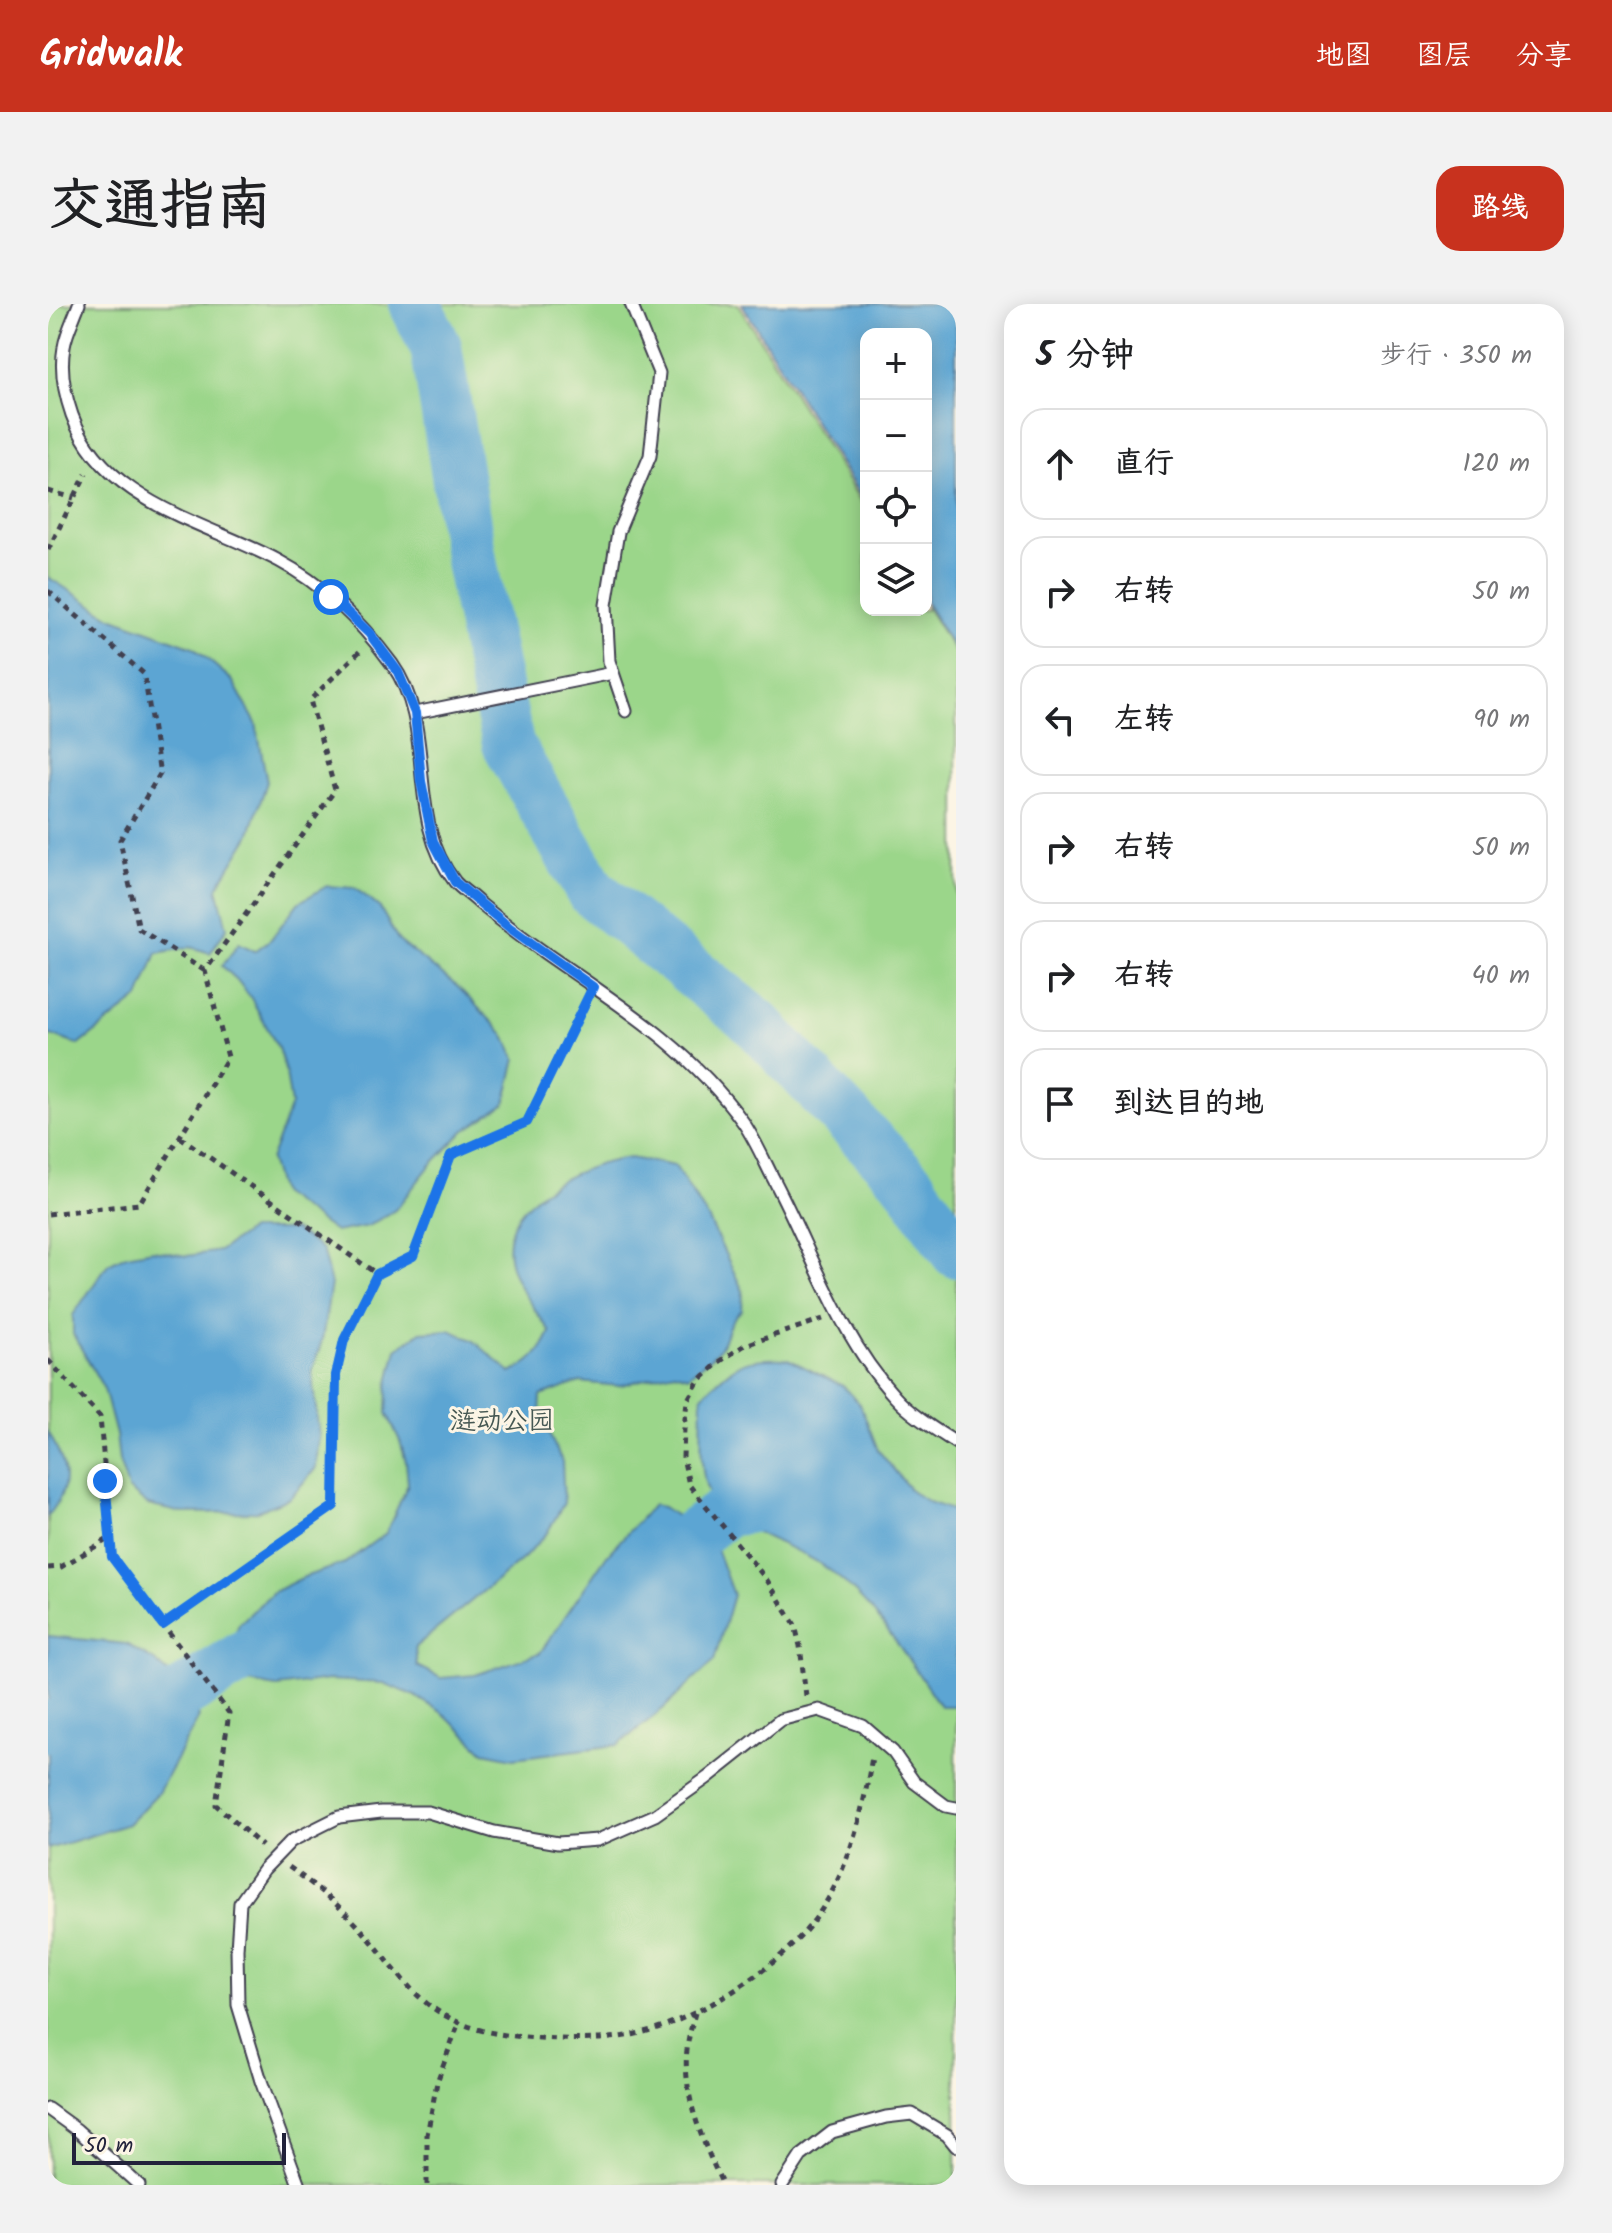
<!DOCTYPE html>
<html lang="zh">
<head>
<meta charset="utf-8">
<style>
  :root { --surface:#fff; --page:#f2f2f2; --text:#202124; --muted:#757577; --line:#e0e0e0; --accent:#c8321e }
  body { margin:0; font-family:Kalam,"LXGW WenKai TC",sans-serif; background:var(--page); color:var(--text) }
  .controls { position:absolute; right:24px; top:24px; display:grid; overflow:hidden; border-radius:16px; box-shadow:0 4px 20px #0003 }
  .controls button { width:72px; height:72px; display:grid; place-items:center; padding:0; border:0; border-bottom:2px solid var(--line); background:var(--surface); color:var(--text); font:40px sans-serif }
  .scale { position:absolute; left:24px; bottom:20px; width:214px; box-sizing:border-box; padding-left:8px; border:4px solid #22223b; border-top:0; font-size:22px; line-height:28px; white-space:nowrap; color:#22223b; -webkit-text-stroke:6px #fcf5e5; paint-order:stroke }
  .stop { position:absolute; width:24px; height:24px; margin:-18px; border:6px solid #1a73e8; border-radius:50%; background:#fff }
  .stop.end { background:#1a73e8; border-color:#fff; box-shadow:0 2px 8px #0008 }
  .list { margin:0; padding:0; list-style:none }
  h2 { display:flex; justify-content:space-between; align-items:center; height:104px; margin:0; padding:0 32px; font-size:34px }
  h2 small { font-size:26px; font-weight:400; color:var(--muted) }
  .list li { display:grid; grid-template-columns:52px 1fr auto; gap:24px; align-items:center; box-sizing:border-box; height:112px; margin:0 16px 16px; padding:0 16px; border:2px solid var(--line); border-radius:24px }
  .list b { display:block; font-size:30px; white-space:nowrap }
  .list em { font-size:26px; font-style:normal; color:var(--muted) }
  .icon { flex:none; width:44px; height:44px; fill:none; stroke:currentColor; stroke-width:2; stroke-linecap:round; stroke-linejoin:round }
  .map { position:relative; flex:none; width:908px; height:1881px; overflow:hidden; border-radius:24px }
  header { display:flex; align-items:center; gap:48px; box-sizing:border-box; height:112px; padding:0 40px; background:var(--accent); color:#fff }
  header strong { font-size:38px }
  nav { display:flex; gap:44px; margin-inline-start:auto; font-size:28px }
  .intro { display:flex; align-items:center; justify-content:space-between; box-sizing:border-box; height:192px; padding:0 48px }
  h1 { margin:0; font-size:56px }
  .button { padding:20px 36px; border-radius:24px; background:var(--accent); color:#fff; font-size:28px; font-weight:700 }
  main { display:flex; gap:48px; padding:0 48px }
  aside { flex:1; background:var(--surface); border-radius:24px; box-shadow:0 4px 20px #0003 }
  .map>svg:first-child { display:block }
  .green { fill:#9bd68a; stroke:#5e7c62; stroke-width:2 }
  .water { fill:#5ba5d3; stroke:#3e6487; stroke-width:2 }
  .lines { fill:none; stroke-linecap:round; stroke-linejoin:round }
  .river { stroke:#5ba5d3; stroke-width:52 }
  .service-casing { stroke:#413f50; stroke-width:15 }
  .path { stroke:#413f50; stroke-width:5; stroke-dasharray:6 6; stroke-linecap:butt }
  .service { stroke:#fff; stroke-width:11 }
  .route { stroke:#1a73e8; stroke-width:10 }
  .labels { text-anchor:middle; stroke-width:6; stroke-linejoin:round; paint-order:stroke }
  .park-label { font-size:26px; fill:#465853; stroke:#fcf5e5 }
</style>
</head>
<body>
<header>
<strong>Gridwalk</strong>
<nav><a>地图</a><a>图层</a><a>分享</a></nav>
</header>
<div class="intro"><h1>交通指南</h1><a class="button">路线</a></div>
<main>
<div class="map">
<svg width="908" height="1881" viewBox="0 0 908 1881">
  <rect width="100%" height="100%" fill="#fcf5e5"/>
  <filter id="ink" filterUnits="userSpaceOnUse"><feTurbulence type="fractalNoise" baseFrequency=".0125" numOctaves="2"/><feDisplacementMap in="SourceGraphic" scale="16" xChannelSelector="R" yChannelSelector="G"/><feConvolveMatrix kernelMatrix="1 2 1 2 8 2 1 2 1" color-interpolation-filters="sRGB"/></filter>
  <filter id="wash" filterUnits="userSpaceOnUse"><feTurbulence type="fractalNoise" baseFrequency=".006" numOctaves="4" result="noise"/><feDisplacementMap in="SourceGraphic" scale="32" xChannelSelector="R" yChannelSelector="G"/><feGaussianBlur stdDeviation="1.8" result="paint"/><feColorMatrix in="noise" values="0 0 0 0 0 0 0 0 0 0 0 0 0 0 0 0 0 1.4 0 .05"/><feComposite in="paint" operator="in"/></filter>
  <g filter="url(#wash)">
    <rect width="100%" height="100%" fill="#f3e2c5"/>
    <path class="green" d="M0,0H690L818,206V306H878V302L908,350V1881H0Z"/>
    <path class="water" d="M694,0H908V348L878,299V30H818V201Z
      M0,273L63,313L145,343L184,376L208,419L219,478L201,532L169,584L179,624L162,649L143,643L109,649L91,694L31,741L0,730Z
      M279,582L307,584L332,604L351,637L410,683L456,730L468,755L457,800L416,827L382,862L347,906L320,922L287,928L232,889L222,856L243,801L238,769L230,744L203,694L189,676L174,662L191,639L207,647L223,635L250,599Z
      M582,854L627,862L660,914L695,987L694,1006C675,1022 681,1033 671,1045C663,1055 650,1063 640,1072L627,1068L617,1070L570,1082L532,1078L493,1092L492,1111L514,1157L516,1199L499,1229L476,1254L367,1343L369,1362L393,1374L427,1371L492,1349L559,1251L605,1201L615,1203L634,1216L644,1214L666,1239L685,1291L666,1357L616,1404L570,1441L466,1454L436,1448L396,1410L367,1392L335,1379L280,1376L229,1383L200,1378L181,1362L179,1351L191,1320L225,1288L256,1273L297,1259L338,1229L360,1180L358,1158L352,1137L339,1109L340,1082L349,1045L372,1028L402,1026L425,1036L463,1069C483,1059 493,1049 502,1028C490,1009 471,987 464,965C441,899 532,860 582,854Z
      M202,926H246L274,945L283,980L274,1036L264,1068L271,1131L268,1164L242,1194L208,1208L134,1209L100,1201L80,1185L71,1157L68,1131L56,1085L25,1030V1011L60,960L78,951L105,946L139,952L171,947Z
      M740,1055L795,1082L812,1100L830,1146L864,1188L881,1198L904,1206L908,1204V1402H892C860,1355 829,1303 784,1268C752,1243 712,1237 678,1207C672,1201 664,1196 661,1189C650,1169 654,1115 654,1091C689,1060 690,1053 740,1055Z
      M0,1127C18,1162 27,1179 0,1212Z
      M0,1332L78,1340L108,1358L141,1387L151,1413L110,1489L80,1520L0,1545Z"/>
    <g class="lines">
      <path class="river" d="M367,0L388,43L424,262L460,440L543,587L708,719L860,878L908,948
        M604,1274L623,1247L679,1207L727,1199L747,1210
        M0,1422L68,1418L108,1406L226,1334L242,1338"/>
    </g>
  </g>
  <g filter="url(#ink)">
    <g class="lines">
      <g class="service-casing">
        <path id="service" d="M31,0C26,14 18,29 16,43C12,65 17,91 24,111C56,199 158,218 231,257C276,281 314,319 344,360C390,424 356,514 407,578C413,585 423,591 430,598C452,616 474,633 497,649C570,700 642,744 695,818C706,834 715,854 724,872C763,945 790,1031 847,1093C863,1111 888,1126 908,1139
          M578,407L561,357L558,301L570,228L602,152L611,69L583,0
          M367,409L565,369
          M0,1805L29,1826L91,1881
          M251,1881L213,1777L190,1701L189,1645L192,1599L216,1565L243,1537L291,1513L333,1508H380L446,1528L510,1539L550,1536L607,1511L659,1474L732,1416L771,1406L815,1422L845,1448L866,1478L898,1502L908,1504
          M734,1881L753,1852L784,1828L838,1813L864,1810L899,1831L908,1842"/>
      </g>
      <path class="path" d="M0,187L26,194
        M0,246L38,170
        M0,287L96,370L112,470L72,536L91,625L157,667
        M132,833L329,970
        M0,910L91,900L180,753L157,667L287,486L262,396L313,346
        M0,1056L52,1113L64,1253L181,1409L168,1501L214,1542
        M0,1264L13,1263L62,1234
        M115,1321L286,1202L288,1071L296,1036L329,970L365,952L403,851L479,818L537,700
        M758,1392L752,1342L747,1321L719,1276L641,1181L635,1153L636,1124L639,1097L650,1078L671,1058L697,1041L775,1015
        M241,1563C266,1581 289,1599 310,1622C339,1652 360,1692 398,1712C428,1729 458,1732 492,1734C524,1736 557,1737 588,1730C651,1716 736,1662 772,1608C802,1562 815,1507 824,1453
        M647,1709C644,1721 640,1734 639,1746C634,1792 656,1841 675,1881
        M379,1881V1831L389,1778L411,1718"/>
      <use href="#service" class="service"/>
    </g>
  </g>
  <g class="lines" filter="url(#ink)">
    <path class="route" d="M57,1177L64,1253L115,1321L286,1202L288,1071L296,1036L329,970L365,952L403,851L479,818L545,683L462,624L407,578L385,537L373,477L367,409L350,368L321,329L283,293"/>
  </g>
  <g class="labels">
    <g class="park-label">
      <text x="454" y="1125">涟动公园</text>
    </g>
  </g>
</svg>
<div class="controls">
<button>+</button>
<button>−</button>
<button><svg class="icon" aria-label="locate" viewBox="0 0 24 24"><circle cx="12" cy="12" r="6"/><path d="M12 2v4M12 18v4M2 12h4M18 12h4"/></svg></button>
<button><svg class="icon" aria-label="layers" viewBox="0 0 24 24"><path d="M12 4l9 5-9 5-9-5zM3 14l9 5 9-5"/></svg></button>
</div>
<div class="scale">50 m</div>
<div class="stop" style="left:283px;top:293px"></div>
<div class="stop end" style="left:57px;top:1177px"></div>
</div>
<aside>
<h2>5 分钟<small>步行 · 350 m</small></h2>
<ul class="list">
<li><svg class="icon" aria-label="ahead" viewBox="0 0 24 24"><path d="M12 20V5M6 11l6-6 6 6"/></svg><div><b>直行</b></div><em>120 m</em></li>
<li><svg class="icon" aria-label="right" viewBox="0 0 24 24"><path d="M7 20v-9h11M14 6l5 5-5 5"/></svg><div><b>右转</b></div><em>50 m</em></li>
<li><svg class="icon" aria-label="left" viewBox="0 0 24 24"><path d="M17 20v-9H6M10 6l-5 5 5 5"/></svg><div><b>左转</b></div><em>90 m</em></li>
<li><svg class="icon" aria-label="right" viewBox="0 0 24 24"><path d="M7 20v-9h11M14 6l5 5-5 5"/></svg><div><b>右转</b></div><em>50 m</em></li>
<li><svg class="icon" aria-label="right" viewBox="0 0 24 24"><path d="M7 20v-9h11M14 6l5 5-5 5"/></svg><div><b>右转</b></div><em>40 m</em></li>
<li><svg class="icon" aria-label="arrive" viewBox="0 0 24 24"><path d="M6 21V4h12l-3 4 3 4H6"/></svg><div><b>到达目的地</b></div></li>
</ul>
</aside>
</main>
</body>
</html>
